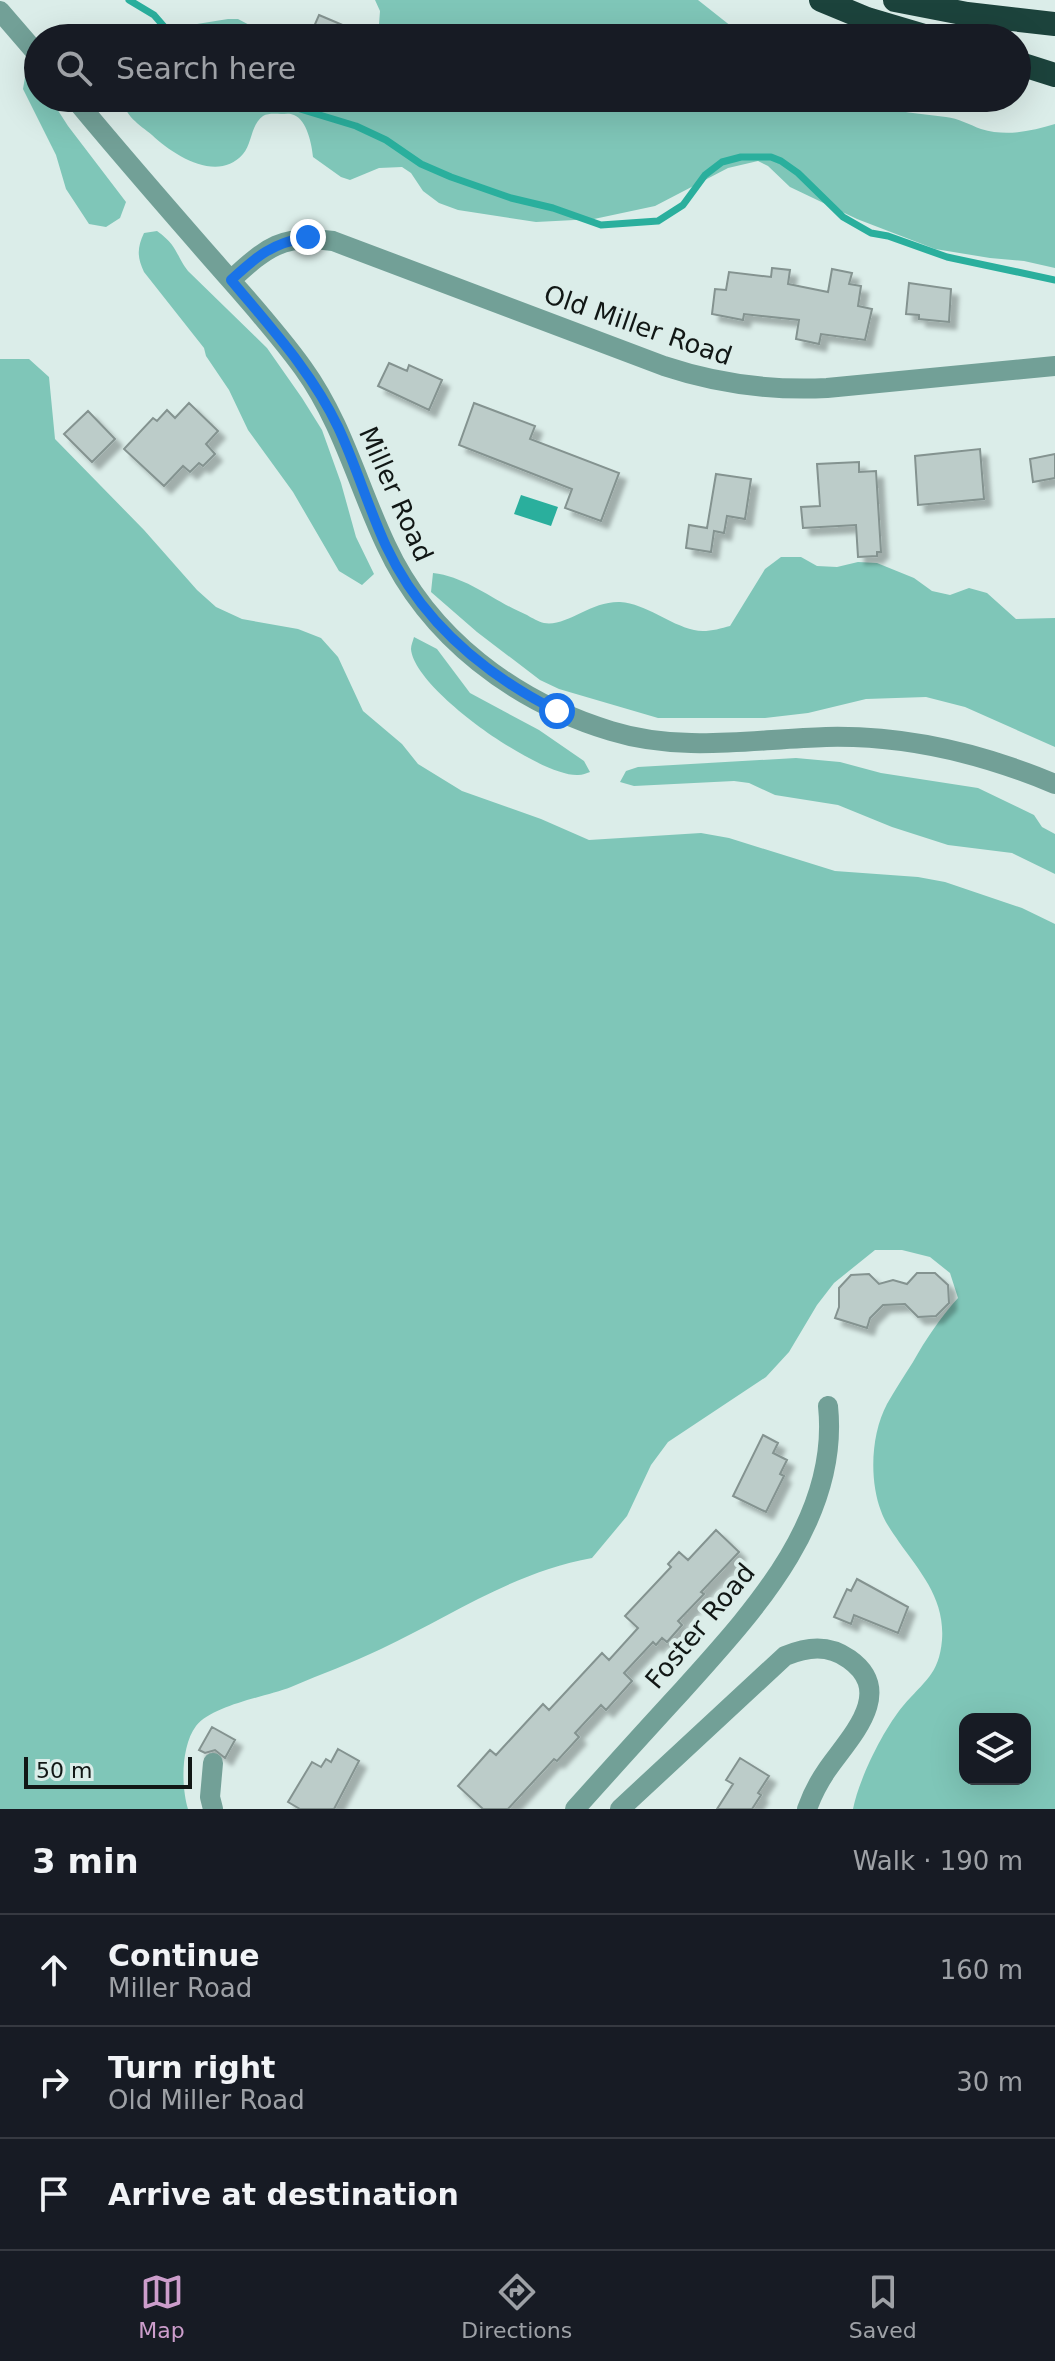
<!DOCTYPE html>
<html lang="en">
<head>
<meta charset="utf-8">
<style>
  :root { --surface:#171b24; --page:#20242c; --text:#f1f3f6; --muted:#9ea1a6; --line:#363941; --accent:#cc9dcb }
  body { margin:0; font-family:"DejaVu Sans",sans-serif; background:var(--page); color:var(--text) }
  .controls { position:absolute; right:24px; bottom:24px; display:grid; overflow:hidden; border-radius:16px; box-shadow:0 8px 32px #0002 }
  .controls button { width:72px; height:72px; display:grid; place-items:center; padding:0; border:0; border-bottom:2px solid var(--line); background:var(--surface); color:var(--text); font:40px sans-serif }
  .scale { position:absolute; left:24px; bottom:20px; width:168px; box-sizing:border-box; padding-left:8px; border:4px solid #111715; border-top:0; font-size:22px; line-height:28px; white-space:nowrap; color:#111715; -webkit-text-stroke:6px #dbede9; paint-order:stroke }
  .stop { position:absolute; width:24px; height:24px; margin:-18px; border:6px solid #1a73e8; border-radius:50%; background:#fff }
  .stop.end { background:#1a73e8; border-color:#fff; box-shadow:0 2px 8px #0008 }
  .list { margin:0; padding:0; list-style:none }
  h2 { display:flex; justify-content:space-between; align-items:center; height:104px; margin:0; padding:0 32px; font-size:34px }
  h2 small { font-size:26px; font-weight:400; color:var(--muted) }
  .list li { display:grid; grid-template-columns:52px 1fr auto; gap:24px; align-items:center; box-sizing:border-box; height:112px; padding:0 32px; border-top:2px solid var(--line) }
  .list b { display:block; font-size:30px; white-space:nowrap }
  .list p { margin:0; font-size:26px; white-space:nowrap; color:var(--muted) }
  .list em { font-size:26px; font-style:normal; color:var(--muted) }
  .icon { flex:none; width:44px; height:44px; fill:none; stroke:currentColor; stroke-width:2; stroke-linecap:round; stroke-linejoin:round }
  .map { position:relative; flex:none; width:1055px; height:1809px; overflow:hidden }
  .search { position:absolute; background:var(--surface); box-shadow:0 8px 32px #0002; left:24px; right:24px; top:24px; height:88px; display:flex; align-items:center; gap:20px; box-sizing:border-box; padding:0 28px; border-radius:44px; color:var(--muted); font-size:30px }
  .sheet { height:440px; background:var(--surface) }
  nav { display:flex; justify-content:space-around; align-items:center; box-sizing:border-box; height:112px; border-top:2px solid var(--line); background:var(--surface); font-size:22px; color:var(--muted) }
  nav a { display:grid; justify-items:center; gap:4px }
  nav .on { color:var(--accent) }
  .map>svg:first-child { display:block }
  .green { fill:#7fc6b8; fill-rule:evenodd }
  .water { fill:#2aaf9d }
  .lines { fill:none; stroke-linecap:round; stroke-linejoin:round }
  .stream { stroke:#2aaf9d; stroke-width:7 }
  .building { fill:#bcccc9; stroke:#849390; stroke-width:2; filter:url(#shadow) }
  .minor { stroke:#72a097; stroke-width:20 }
  .highway { stroke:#1c433c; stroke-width:24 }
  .route { stroke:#1a73e8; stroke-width:10 }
  .labels { text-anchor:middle; stroke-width:8; stroke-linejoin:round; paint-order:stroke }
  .street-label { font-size:26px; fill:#111715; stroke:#dbede9 }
</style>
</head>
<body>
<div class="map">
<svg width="1055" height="1809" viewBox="0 0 1055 1809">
  <defs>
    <filter id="shadow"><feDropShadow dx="7" dy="7" stdDeviation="2" flood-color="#0004"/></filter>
  </defs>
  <rect width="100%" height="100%" fill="#dbede9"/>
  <path class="green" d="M375,0H698L746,38H378L380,11Z
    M228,19H238L274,38H171L197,24Z
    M26,71L38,79V98H50L68,126L126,202L120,218L106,227L89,224L66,189L56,155L23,89Z
    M123,98H848C880,110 913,113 946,117C958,118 970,125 981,129C1007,137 1031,131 1055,124V268L1024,261L990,258L935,249L857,219L790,187L768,166L758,161L728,168L655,206L594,219L536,222L458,210L439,203L423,191L411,173L402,167L379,168L350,180L341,177L313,157C312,145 307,120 294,115C290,113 285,114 281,114C276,114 268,113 263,116C251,124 252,144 243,154C218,183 174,156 152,135C140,125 123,115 123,98Z
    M157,231C178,246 175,254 188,271L267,348L302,398L322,430L341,483L356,537L374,574L362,585L339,571L293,492L248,430L229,390L206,356L204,348L144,272C137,257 137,248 144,233Z
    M0,359H29L49,377L55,439L144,530L197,590L216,607L242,619L298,629L321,638L338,657L363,711L402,744L418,764L462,791L541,819L589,840L701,833L729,838L835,871L918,877L945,882L1022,908L1055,924V1809H853C859,1779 883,1730 903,1706C924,1681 939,1675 942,1640C945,1599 921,1573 899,1542C893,1533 884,1521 881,1511C869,1479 871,1434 887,1404C895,1390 904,1376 913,1362C926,1339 940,1318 958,1298L950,1273L930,1257L902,1250H875L834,1283L817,1305L789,1352L766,1377L668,1442L651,1465L627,1516L592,1558C514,1572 451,1616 381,1649C352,1663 321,1674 291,1687C265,1697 213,1705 196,1726C181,1746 181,1786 188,1809H0ZM965,1719H1025V1779H965Z
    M781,557H801L817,566L837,567L858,562L877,563L914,578L932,591L950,595L969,588L987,593L1016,619L1055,618V747L965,707L926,697L866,699L808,713L765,718H658L559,689L540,680L477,632L431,592L433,573C468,577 495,602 527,615C532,618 539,622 544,623C567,627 590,601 620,602C647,604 668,624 694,630C705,633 719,629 730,626L765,569Z
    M414,637L437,649L470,693L539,730L584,761L590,772C586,773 583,775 578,775C540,777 414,690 411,649C411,645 413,641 414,637Z
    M796,758L840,762L881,773L978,788L1034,815L1042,827L1055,834V874L1012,853L948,845L892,827L838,805L775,795L749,783L734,781L634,786L620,782L626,771L638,767Z"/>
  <path class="water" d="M521,495L558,507L551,526L514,514Z"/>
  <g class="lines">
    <path class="stream" d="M129,0L154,15L174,38
      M223,98L245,106L287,105L356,126L386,140L421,164L451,177L511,198L553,208L601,225L658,221L683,205L705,175L722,162L741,157H771L781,161L798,173L843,217L871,233L888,236L947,257L1055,280"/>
  </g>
  <path class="building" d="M319,15L373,38H309Z
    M772,268L790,270L788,284L828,292L832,269L852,273L849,284L861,286L858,306L872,309L865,340L821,334L819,344L796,339L799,320L744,314L743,320L712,314L715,289L726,290L729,272L771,277Z
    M909,283L951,289L949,322L919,319V315L906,314Z
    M389,363L407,371L409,365L442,380L429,410L378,386Z
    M189,403L218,431L206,444L215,454L203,466L199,463L190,472L183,466L164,486L124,449L153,418L157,421L167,410L175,418Z
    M474,403L535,426L530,439L619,473L601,521L565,508L572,489L459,445Z
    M88,411L115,439L92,462L64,434Z
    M980,449L984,499L918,505L915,456Z
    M1055,454V478L1033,482L1030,459Z
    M859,462V472L876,471L881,552H877V556L858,557L856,525L803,528L801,507L820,506L817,464Z
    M716,474L751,479L745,519L727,516L724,533L714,531L711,552L686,548L689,525L707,528Z
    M917,1273H935L948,1285L949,1303L936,1316L918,1317L905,1304L883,1305L870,1318L867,1328L835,1318L839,1307V1288L851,1275L869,1274L879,1284L893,1280L907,1284Z
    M763,1435L778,1443L773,1453L787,1460L780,1474L784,1476L766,1512L733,1496Z
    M716,1530L739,1552L701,1592L704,1594L678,1621L682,1625L667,1642L662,1638L656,1645L653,1642L624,1673L632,1681L606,1710L601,1705L575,1733L579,1737L557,1761L554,1759L508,1809H483L458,1786L490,1750L496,1755L543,1704L549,1710L602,1653L609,1660L638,1628L625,1616L671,1567L668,1564L679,1552L688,1560Z
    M857,1579L908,1607L898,1633L854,1615L851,1624L834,1617L847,1589L851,1591Z
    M212,1727L235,1740L225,1758L215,1750L205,1753L199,1750Z
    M338,1749L359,1761L334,1809H300L288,1802L312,1762L321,1767L326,1759L331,1762Z
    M740,1758L769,1776L758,1793L761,1795L752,1809H717L733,1784L726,1780Z"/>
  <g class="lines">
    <path class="minor" d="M0,11L38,55
      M74,98C121,155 170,211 219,267C248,300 277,332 303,368C342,422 358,486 386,545C429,638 515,702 611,731C682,753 754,739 826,737C906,735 981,753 1055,784
      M231,280C267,247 282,234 333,241L664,366C718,384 769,391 827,388L1055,366
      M213,1809L210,1797L213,1763
      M575,1809C610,1770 646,1730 682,1691C752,1613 840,1520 828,1406
      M620,1809L785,1656C807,1647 828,1644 849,1659C897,1693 848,1739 827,1770C818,1783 812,1795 807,1809"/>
    <path class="highway" d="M821,0L867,19L931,38
      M895,0L967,14L1055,24
      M1017,63L1055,75"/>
  </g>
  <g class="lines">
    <path class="route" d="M308,237C272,243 257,256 231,280C270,327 312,372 338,427C356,465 368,507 386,546C421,621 484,674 557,711"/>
  </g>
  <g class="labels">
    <g class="street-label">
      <text transform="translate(638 325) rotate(19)" y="9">Old Miller Road</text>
      <text transform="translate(396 494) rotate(66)" y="9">Miller Road</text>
      <text transform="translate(700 1626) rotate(-50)" y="9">Foster Road</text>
    </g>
  </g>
</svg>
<div class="controls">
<button><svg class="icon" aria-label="layers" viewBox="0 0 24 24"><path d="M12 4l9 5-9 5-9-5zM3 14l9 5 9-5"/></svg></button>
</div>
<div class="scale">50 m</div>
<div class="stop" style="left:557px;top:711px"></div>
<div class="stop end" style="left:308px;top:237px"></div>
<div class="search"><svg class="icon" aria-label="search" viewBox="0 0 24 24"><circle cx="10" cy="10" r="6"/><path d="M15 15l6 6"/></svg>Search here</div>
</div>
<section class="sheet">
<h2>3 min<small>Walk · 190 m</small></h2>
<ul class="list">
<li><svg class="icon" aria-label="ahead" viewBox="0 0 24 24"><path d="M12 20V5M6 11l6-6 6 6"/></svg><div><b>Continue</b><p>Miller Road</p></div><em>160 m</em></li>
<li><svg class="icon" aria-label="right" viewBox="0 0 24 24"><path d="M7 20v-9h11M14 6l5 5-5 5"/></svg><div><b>Turn right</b><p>Old Miller Road</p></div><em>30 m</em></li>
<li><svg class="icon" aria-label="arrive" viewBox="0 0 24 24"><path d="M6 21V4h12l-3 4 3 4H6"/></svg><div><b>Arrive at destination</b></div></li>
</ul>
</section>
<nav>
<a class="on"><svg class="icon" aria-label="map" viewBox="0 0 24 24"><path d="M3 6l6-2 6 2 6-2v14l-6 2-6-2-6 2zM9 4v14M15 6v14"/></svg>Map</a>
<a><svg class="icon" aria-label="directions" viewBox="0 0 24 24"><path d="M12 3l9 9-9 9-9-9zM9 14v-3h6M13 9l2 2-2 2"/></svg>Directions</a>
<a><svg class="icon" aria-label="saved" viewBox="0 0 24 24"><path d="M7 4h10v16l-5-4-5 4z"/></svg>Saved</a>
</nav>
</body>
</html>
